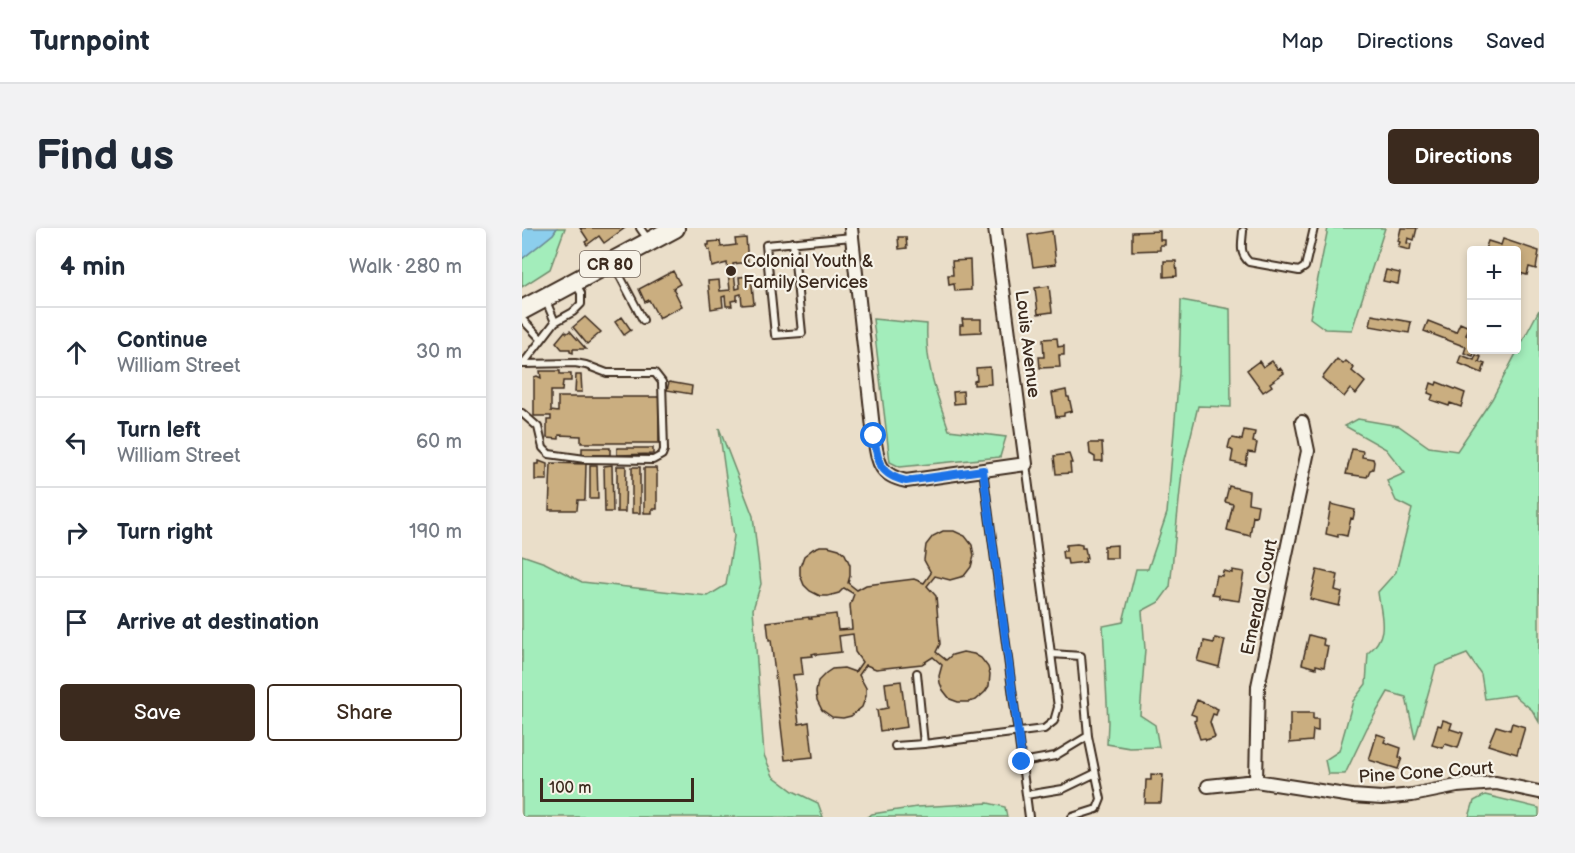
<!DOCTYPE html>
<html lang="en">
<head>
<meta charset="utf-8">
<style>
  :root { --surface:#fff; --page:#f2f2f3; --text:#1f2937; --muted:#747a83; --line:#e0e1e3; --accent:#3b2a1e }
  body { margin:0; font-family:"Balsamiq Sans",sans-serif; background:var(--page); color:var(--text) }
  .controls { position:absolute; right:18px; top:18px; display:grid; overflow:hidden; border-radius:6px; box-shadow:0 3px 9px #0003 }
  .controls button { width:54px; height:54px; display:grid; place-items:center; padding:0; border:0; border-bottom:2px solid var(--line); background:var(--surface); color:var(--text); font:30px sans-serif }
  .scale { position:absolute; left:18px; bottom:15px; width:154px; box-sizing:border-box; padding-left:6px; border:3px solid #3b2a1e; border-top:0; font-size:16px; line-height:21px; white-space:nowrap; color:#3b2a1e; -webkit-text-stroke:4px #f7f3e8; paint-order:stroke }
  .stop { position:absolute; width:18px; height:18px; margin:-14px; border:4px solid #1a73e8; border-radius:50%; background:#fff }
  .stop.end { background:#1a73e8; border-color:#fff; box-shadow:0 2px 6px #0008 }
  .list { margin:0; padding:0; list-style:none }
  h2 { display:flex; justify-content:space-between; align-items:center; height:78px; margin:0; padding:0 24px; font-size:26px }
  h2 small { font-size:20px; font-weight:400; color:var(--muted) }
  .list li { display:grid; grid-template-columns:39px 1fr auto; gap:18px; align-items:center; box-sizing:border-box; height:90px; padding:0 24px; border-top:2px solid var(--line) }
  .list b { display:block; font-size:22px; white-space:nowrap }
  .list p { margin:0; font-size:20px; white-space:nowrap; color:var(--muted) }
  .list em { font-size:20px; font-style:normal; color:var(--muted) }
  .actions { display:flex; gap:12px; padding:18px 24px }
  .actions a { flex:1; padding:14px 0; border:2px solid var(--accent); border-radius:6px; text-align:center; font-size:21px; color:var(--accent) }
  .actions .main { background:var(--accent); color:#fff }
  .icon { flex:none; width:33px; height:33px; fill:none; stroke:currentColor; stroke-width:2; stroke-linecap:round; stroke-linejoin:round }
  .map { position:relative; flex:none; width:1017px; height:589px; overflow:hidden; border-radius:6px }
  header { display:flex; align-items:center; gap:36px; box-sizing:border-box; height:84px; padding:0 30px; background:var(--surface); border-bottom:2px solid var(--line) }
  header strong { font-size:28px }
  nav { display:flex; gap:33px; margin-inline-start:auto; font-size:21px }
  .intro { display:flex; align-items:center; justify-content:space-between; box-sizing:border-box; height:144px; padding:0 36px }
  h1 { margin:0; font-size:42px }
  .button { padding:15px 27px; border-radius:6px; background:var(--accent); color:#fff; font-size:21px; font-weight:700 }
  main { display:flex; gap:36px; padding:0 36px }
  aside { flex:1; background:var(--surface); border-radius:6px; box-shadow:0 3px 9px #0003 }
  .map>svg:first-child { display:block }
  .green { fill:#a3edbb; stroke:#6f8c6c; stroke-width:1.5 }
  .water { fill:#8cceed; stroke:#6c8c9a; stroke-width:1.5 }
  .building { fill:#caae80; stroke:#3b2a1e; stroke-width:1.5 }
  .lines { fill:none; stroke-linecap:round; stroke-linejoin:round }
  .service-casing { stroke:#3b2a1e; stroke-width:10 }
  .minor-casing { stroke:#3b2a1e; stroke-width:16 }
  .primary-casing { stroke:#3b2a1e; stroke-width:22 }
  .service { stroke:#f7f3e8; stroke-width:6 }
  .minor { stroke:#f7f3e8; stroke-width:12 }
  .primary { stroke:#f7f3e8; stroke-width:18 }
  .route { stroke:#1a73e8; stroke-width:8 }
  .poi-dot { fill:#3b2a1e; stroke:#f7f3e8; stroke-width:2 }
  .labels { text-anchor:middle; stroke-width:4.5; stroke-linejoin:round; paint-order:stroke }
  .shield { fill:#f7f3e8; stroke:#73665b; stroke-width:1.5 }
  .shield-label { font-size:16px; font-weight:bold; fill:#3b2a1e }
  .poi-label { font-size:18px; fill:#3b2a1e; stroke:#f7f3e8; text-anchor:start }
  .street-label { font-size:18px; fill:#3b2a1e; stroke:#f7f3e8 }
</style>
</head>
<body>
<header>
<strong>Turnpoint</strong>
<nav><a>Map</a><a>Directions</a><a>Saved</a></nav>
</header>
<div class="intro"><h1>Find us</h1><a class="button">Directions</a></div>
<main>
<aside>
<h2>4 min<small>Walk · 280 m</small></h2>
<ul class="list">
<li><svg class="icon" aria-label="ahead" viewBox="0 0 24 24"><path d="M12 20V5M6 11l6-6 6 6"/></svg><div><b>Continue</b><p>William Street</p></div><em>30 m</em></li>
<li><svg class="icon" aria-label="left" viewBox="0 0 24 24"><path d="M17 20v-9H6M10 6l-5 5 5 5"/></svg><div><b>Turn left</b><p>William Street</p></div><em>60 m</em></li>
<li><svg class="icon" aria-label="right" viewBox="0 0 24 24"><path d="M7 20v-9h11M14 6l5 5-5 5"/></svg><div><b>Turn right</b></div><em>190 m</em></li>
<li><svg class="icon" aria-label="arrive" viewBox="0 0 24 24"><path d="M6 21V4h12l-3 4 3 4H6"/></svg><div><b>Arrive at destination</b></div></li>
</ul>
<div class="actions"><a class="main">Save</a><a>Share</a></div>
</aside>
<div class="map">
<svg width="1017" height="589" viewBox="0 0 1017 589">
  <rect width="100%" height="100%" fill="#eadec9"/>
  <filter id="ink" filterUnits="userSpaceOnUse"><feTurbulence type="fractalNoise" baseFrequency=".0167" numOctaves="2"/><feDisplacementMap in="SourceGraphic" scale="12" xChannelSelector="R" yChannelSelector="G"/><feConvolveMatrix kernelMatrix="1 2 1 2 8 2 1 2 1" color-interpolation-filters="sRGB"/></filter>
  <g filter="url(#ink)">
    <path class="green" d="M35,0H43L28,41L0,59V31L31,6Z
      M806,0H863L830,102L803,101L788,90Z
      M659,72L708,81L709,179L676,178L660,244L648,359L637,374L620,383L623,421L618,487L633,497L637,519L608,520L585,516L586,494L581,398L601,394L614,341H626L645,285L657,145Z
      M1017,82V494L1010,482L992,467L963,471L959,446L945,426L914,438L893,511L884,469L866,464L845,500L823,546H806L803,532L817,523L831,473L844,456L846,425C868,407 859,389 856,364L874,344L890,281L874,273L865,253L883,245L864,221L823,198L836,191L877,198L907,219L935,223L970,171Z
      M351,91L405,96C403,136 414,165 427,202L484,209L478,229L378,239L368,234Z
      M197,200L231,288L239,356L231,381L242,527L251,548L271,563L296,575L301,589H0V327L23,335L60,354L186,368L204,357L212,308Z
      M963,567L1017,580V589H947L952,573Z
      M466,575L483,579L485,589H345L350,586L395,579Z"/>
    <path class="water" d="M0,0H35L31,6L0,31Z"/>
    <path class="building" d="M58,0H103L82,15L77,8L65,17L63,14L66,12Z
      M879,0H895L892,12L886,10L885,15L889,16L888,22L876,19L878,14L876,13Z
      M530,3L534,36L511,39L506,7Z
      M638,3V12H643V17H638V22L610,23V4Z
      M376,9H384L385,20L377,21Z
      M224,10L226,34L211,36L214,61L218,60L217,49L229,48L232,76L220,77L219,66L215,67V72L209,73L210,78H204L203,68L200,69L201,79L189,81L186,53L197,52L198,63L208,62L205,35L190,39L188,22H186L185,17H187V14L198,13L199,19L214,17L213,11Z
      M981,11L1017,23L1014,41L1007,39L1005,47L994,44V22H963L966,13L979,17Z
      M448,32L449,62L433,63L432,56L427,57L426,47H431L430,33Z
      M642,33H654L655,48L642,49Z
      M864,42L878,45L876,56L861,53Z
      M151,43L158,56L151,60L160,78L137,90L127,72L123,74L117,61Z
      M527,58L530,84L516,86L513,60Z
      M850,87L889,94L887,105L848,98Z
      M63,89L79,104L65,116L51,99Z
      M100,89L109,102L102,107L93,94Z
      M440,91H459V104L438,105V97H441Z
      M906,93L934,104L938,95L947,99L944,107L950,109V122H953L951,128L942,125L944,119L902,103Z
      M43,103L45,105L48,103L64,121H51V125L48,124V121H40L34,114Z
      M535,110L536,119L542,118V127H537L538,139L518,140L517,129H522L521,111Z
      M939,127L952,132L954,127L959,129L957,134L963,136L960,145L936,135Z
      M815,131L821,136L824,133L832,140L830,143L843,154L834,166L828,161L822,169L800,150Z
      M737,133L741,139L750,133L756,141L758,140L762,145L748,155L750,158L741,164L725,142Z
      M468,139L469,156L452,157V153L455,152L454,140Z
      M18,143H38V146H49V153H41L40,163H29V183L36,184V169H137V215H59V208L37,207V211L25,210V192H29V188H12V149L15,148L19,150Z
      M54,147H59L60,164H53Z
      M147,154L170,158L169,166L145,162Z
      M915,154L943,165L939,179L928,175L927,178L909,172L911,167L906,165L909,155L914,157Z
      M544,162L545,169H547L550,183L542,185V188L534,189L530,165Z
      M441,163L442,175L432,176L431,164Z
      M722,202L733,204L731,214L735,215L733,225L726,224L724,237L709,234L711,223L706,220L708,212L711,210L720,212Z
      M567,215H580L581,233H573V229L568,226Z
      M60,220H88V227H60Z
      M95,220H131V226L95,227Z
      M830,221L841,223L840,229L851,231L852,234L851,241L848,242L845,249L824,246Z
      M547,226L550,235H548L549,245L534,246L532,228Z
      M17,233L25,236V252H13V236H17Z
      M29,235L64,236L63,272H56L55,282H27Z
      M68,237H75L76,271H68Z
      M90,237L91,284H83L82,238Z
      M95,238H104L103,284H95Z
      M110,239H118V285H110Z
      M122,240H134L135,245V281H130V285H122Z
      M707,258L727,263L726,275L736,277L734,289L731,288L728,308L705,302L711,276L703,274Z
      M809,276L833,282L831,291L829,290L825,308L816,306V309L804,306Z
      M421,303H432L443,308L450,317L452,328L449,339L442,348L428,352L413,348L405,358L414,368L418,416L414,424L424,432L430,427L441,424L452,426L459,430L466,439L468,446L467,458L463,464L454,472L447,474H436L428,471L421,462L418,455L417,448L420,437L411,429L400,436L354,441L344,437L337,447L344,460V468L340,479L329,488L321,490L310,489L300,482L295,472L294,464L296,453L304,445L310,441L322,440L333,444L340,434L333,424L331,406L317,408L319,424L294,427V425L290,426L291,428L279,429L281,446L271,447L277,496L287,494L291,529L263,532L249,412H247L245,394L287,389V391H290L289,389L314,386L316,402L330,401L328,377L332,366L322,360L317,365L306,368H298L288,363L282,357L278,347V339L282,328L291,321L298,318H306L317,321L323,326L328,337V348L326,355L335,362L344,357L392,351L402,355L409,345L402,332L404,317L411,308Z
      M555,316L560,317V320H563L565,330H563L564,334L546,336L545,331H541L540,323H544V317Z
      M595,317V330H582V318Z
      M710,342L722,344L717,373L697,370V367L690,366L694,347L700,348L701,343L710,345Z
      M795,342L816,347L813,362L820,364L817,378L788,371Z
      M787,407L802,411L801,417L806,418L802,439L794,437V440L780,436Z
      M693,410L703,412L697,439L675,433L678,422L681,420L682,413L692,415Z
      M379,453L385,499L358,503L355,482L366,480L363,455Z
      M675,472L696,481L694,487L691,486L688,494L693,509L684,512L683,510L678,511L672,493L674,492V488L669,486Z
      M768,485H791V491H796V503L791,502L790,513L768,515Z
      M921,492L930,495L928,501L941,505L936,520L923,516L921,520L910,517L916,497L919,498Z
      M990,495L1003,499L995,526L966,517L974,498L988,502Z
      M855,506L864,509L862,514L879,520L877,529L880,530L876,541L847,532Z
      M629,546L641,547L639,575H623L624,552H629Z"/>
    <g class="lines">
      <g class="service-casing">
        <path id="service" d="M118,0L127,13
          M721,3C720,16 717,25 727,34L777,43L783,39L792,0
          M271,14L280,105L253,107L244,17L330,9
          M91,35L121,92
          M0,91L19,111
          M33,94L51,84L59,76V65L54,56
          M1,136L33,94L24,73
          M0,185L16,199L21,220L27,226L63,231L131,232L140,227L142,222L140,154L133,145H85L64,137L53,135L2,136
          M461,242L507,589
          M530,426L559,428L566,508L579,571L575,581L550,589
          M395,445L402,516L522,501L532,493L536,479L504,236
          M373,518L402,516
          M500,534L533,528L566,508
          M504,567L541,561L572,546"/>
      </g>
      <g class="minor-casing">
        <path id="minor" d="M329,0L352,209C356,233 356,247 384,253L504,236L473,0
          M734,553L736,458L786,223L780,194
          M686,558L734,553L830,568L860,570L890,567L935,558L974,555L1017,564"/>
      </g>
      <g class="primary-casing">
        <path id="primary" d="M0,82L153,0"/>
      </g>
      <use href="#service" class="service"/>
      <use href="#minor" class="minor"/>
      <use href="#primary" class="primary"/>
    </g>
  </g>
  <g class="lines" filter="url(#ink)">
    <path class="route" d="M352,208C356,233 356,247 384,253L461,242L500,534"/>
  </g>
  <circle class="poi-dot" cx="209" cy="43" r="6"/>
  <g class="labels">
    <rect class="shield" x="58" y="23" width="60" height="26" rx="4.5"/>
    <g class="shield-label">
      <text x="88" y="42">CR 80</text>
    </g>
    <g class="poi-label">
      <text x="221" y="39">Colonial Youth &amp;<tspan x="221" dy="21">Family Services</tspan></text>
    </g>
    <g class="street-label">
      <text transform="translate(506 116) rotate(83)" y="6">Louis Avenue</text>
      <text transform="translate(737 369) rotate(-78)" y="6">Emerald Court</text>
      <text transform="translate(904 544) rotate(-4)" y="6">Pine Cone Court</text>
    </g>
  </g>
</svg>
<div class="controls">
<button>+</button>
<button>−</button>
</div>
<div class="scale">100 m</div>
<div class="stop" style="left:352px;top:208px"></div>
<div class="stop end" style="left:500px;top:534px"></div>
</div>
</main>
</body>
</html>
